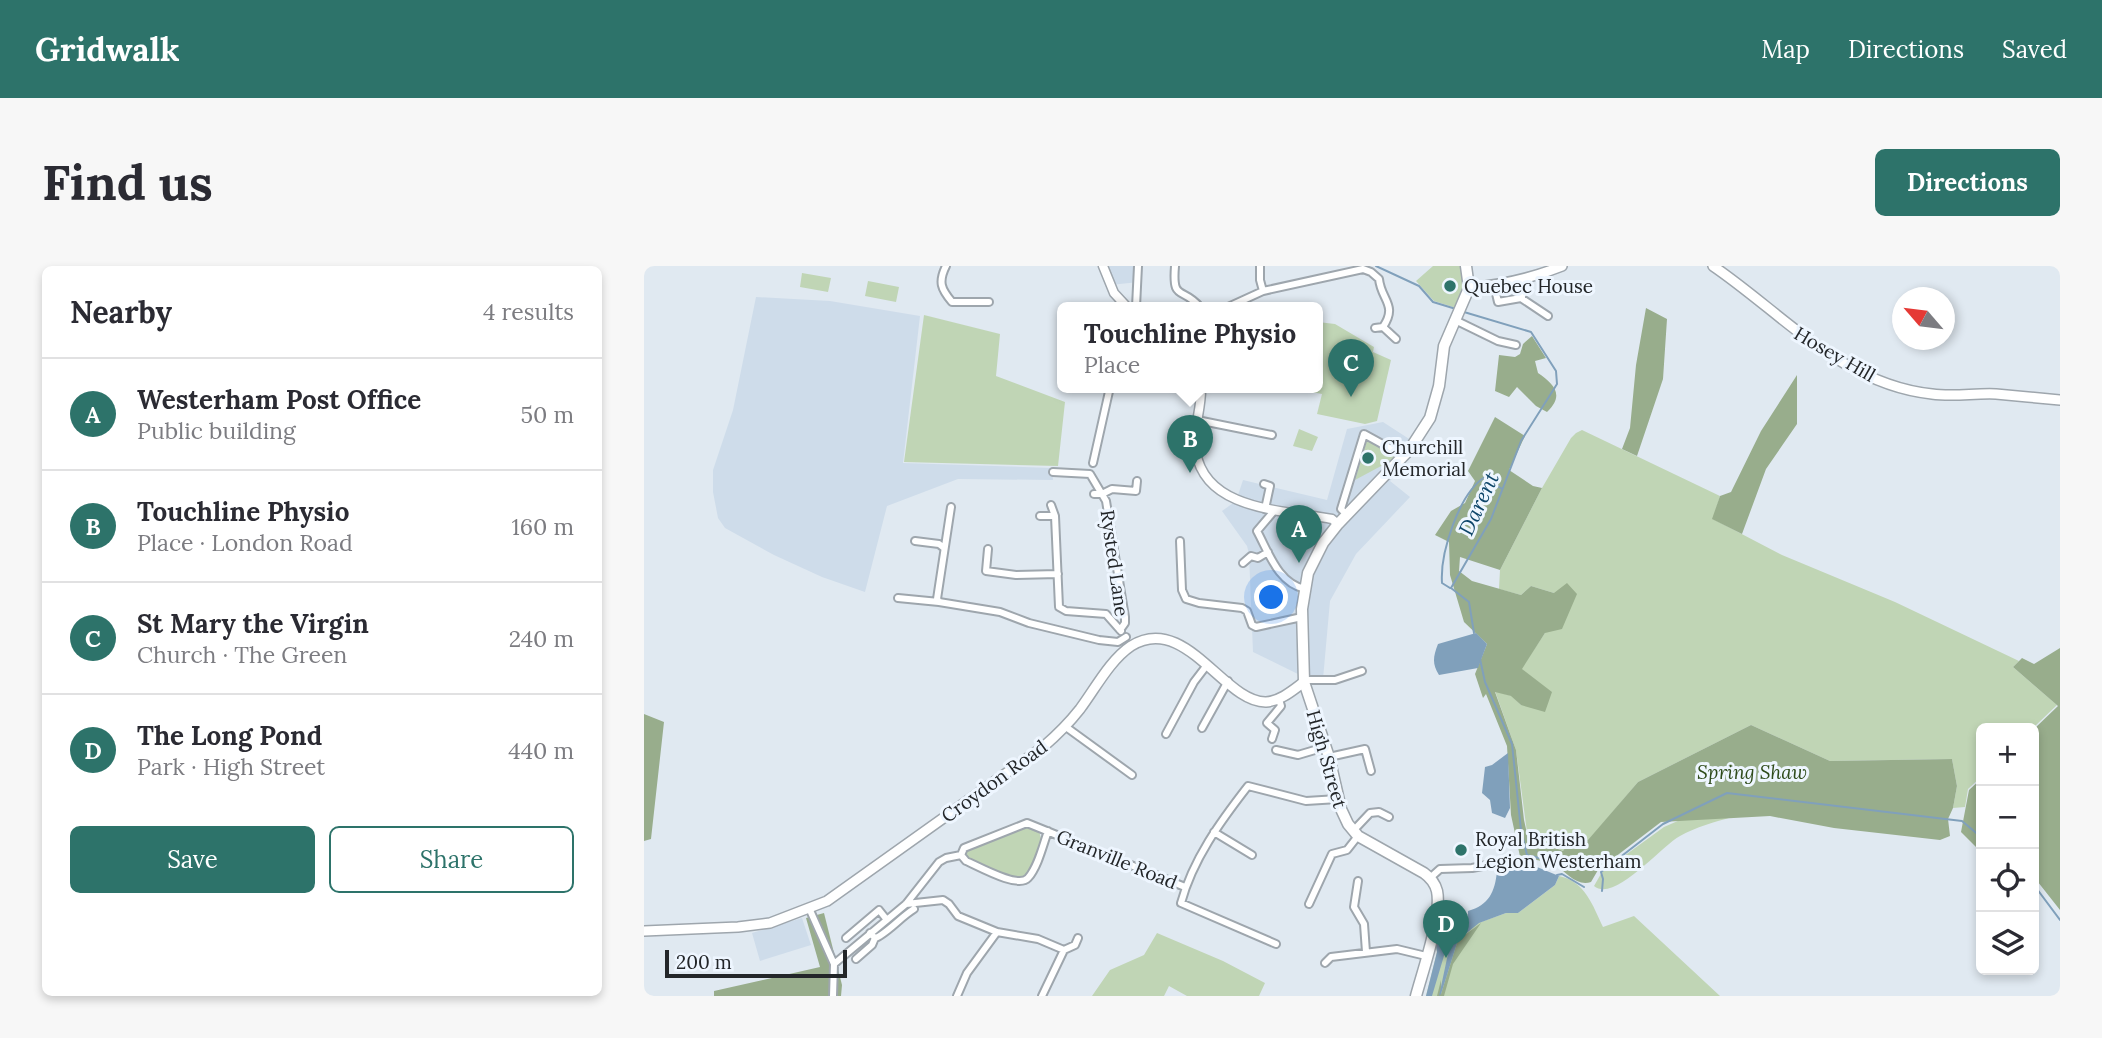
<!DOCTYPE html>
<html lang="en">
<head>
<meta charset="utf-8">
<style>
  :root { --surface:#fff; --page:#f7f7f7; --text:#2b2b33; --muted:#7c7c81; --line:#e1e1e2; --accent:#2d736a }
  body { margin:0; font-family:Lora,serif; background:var(--page); color:var(--text) }
  .controls { position:absolute; right:21px; bottom:21px; display:grid; overflow:hidden; border-radius:10px; box-shadow:0 4px 10px #0003 }
  .controls button { width:63px; height:63px; display:grid; place-items:center; padding:0; border:0; border-bottom:2px solid var(--line); background:var(--surface); color:var(--text); font:35px sans-serif }
  .compass { position:absolute; left:1248px; top:21px; width:63px; height:63px; border-radius:50%; background:var(--surface); box-shadow:0 4px 10px #0003; rotate:298deg }
  .scale { position:absolute; left:21px; bottom:18px; width:182px; box-sizing:border-box; padding-left:7px; border:4px solid #232629; border-top:0; font-size:19px; line-height:24px; white-space:nowrap; color:#232629; -webkit-text-stroke:5px #eef6ff; paint-order:stroke }
  .you { position:absolute; left:628px; top:332px; width:24px; height:24px; margin:-18px; border:5px solid #fff; border-radius:50%; background:#1a73e8; box-shadow:0 0 0 10px #1a73e833 }
  .badge { display:grid; place-items:center; width:46px; height:46px; border-radius:50%; background:var(--accent); color:#fff; font-size:23px; font-weight:700 }
  .pin { position:absolute; translate:-50% -58px; filter:drop-shadow(0 2px 4px #0008) }
  .pin::after { content:''; position:absolute; top:37px; width:24px; height:21px; background:inherit; clip-path:polygon(0 0,100% 0,50% 100%) }
  .popup { position:absolute; left:413px; top:36px; width:266px; height:91px; box-sizing:border-box; display:grid; place-content:center; border-radius:10px; background:var(--surface); filter:drop-shadow(0 2px 5px #0005); font-size:23px; white-space:nowrap; color:var(--muted) }
  .popup b { font-size:26px; color:var(--text) }
  .popup::after { content:''; position:absolute; left:50%; top:100%; margin-left:-14px; border:14px solid transparent; border-top-color:var(--surface) }
  .list { margin:0; padding:0; list-style:none }
  h2 { display:flex; justify-content:space-between; align-items:center; height:91px; margin:0; padding:0 28px; font-size:30px }
  h2 small { font-size:23px; font-weight:400; color:var(--muted) }
  .list li { display:grid; grid-template-columns:46px 1fr auto; gap:21px; align-items:center; box-sizing:border-box; height:112px; padding:0 28px; border-top:2px solid var(--line) }
  .list b { display:block; font-size:26px; white-space:nowrap }
  .list p { margin:0; font-size:23px; white-space:nowrap; color:var(--muted) }
  .list em { font-size:23px; font-style:normal; color:var(--muted) }
  .actions { display:flex; gap:14px; padding:21px 28px }
  .actions a { flex:1; padding:16px 0; border:2px solid var(--accent); border-radius:10px; text-align:center; font-size:24px; color:var(--accent) }
  .actions .main { background:var(--accent); color:#fff }
  .icon { flex:none; width:38px; height:38px; fill:none; stroke:currentColor; stroke-width:2; stroke-linecap:round; stroke-linejoin:round }
  .map { position:relative; flex:none; width:1416px; height:730px; overflow:hidden; border-radius:10px }
  header { display:flex; align-items:center; gap:42px; box-sizing:border-box; height:98px; padding:0 35px; background:var(--accent); color:#fff }
  header strong { font-size:33px }
  nav { display:flex; gap:38px; margin-inline-start:auto; font-size:24px }
  .intro { display:flex; align-items:center; justify-content:space-between; box-sizing:border-box; height:168px; padding:0 42px }
  h1 { margin:0; font-size:49px }
  .button { padding:18px 32px; border-radius:10px; background:var(--accent); color:#fff; font-size:24px; font-weight:700 }
  main { display:flex; gap:42px; padding:0 42px }
  aside { flex:1; background:var(--surface); border-radius:10px; box-shadow:0 4px 10px #0003 }
  .map>svg:first-child { display:block }
  .built { fill:#cedcea }
  .green { fill:#c0d5b5 }
  .forest { fill:#98ad8c }
  .water { fill:#80a0bb }
  .lines { fill:none; stroke-linecap:round; stroke-linejoin:round }
  .stream { stroke:#80a0bb; stroke-width:2 }
  .minor-casing { stroke:#9ea6ad; stroke-width:10 }
  .tertiary-casing { stroke:#9ea6ad; stroke-width:11 }
  .secondary-casing { stroke:#9ea6ad; stroke-width:12 }
  .primary-casing { stroke:#9ea6ad; stroke-width:13 }
  .minor { stroke:#fff; stroke-width:6 }
  .tertiary { stroke:#fff; stroke-width:8 }
  .secondary { stroke:#fff; stroke-width:9 }
  .primary { stroke:#fff; stroke-width:10 }
  .poi-dot { fill:#2d736a; stroke:#eef6ff; stroke-width:2.5 }
  .labels { text-anchor:middle; stroke-width:6; stroke-linejoin:round; paint-order:stroke }
  .poi-label { font-size:19px; fill:#232629; stroke:#eef6ff; text-anchor:start }
  .street-label { font-size:19px; fill:#232629; stroke:#eef6ff }
  .park-label { font-size:19px; font-style:italic; fill:#2e4b1a; stroke:#eef6ff }
  .water-label { font-size:21px; font-style:italic; fill:#0d4569; stroke:#eef6ff }
</style>
</head>
<body>
<header>
<strong>Gridwalk</strong>
<nav><a>Map</a><a>Directions</a><a>Saved</a></nav>
</header>
<div class="intro"><h1>Find us</h1><a class="button">Directions</a></div>
<main>
<aside>
<h2>Nearby<small>4 results</small></h2>
<ul class="list">
<li><span class="badge">A</span><div><b>Westerham Post Office</b><p>Public building</p></div><em>50 m</em></li>
<li><span class="badge">B</span><div><b>Touchline Physio</b><p>Place · London Road</p></div><em>160 m</em></li>
<li><span class="badge">C</span><div><b>St Mary the Virgin</b><p>Church · The Green</p></div><em>240 m</em></li>
<li><span class="badge">D</span><div><b>The Long Pond</b><p>Park · High Street</p></div><em>440 m</em></li>
</ul>
<div class="actions"><a class="main">Save</a><a>Share</a></div>
</aside>
<div class="map">
<svg width="1416" height="730" viewBox="0 0 1416 730">
  <rect width="100%" height="100%" fill="#e0e9f1"/>
  <path class="built" d="M458,0H494L495,16L466,19Z
    M112,31L186,35L276,50L259,197L408,202L409,214L314,213L243,240L221,326L178,311L130,289L81,262L74,252L69,226V204L89,144Z
    M739,156L776,180L746,215L766,231L712,288L686,335L679,413H664L609,386L605,288L603,280L578,245L592,235L599,214L683,234L703,163Z
    M158,652L167,679L116,695L108,667Z"/>
  <path class="green" d="M789,0H819L821,16L812,42L790,35L772,15Z
    M158,7L187,12L184,26L156,21Z
    M224,15L255,21L252,36L221,30Z
    M280,49L356,68L352,110L421,136L414,200L260,196Z
    M674,56L691,58L730,81L729,86L747,94L733,155L721,158L673,148L678,128L640,121H674Z
    M655,163L674,171L668,185L649,180Z
    M938,164L1076,230L1069,253L1138,289L1251,336L1375,395L1369,401L1413,439L1389,462H1337V511L1324,523L1321,541L1309,542L1313,520L1308,493L1186,495L1107,459L994,516L944,575L919,585L904,579L891,583L885,581L872,484L851,425L868,430L877,439L907,426L877,403L901,367L910,327L887,320L877,329L855,323L856,304L898,222L927,172L932,167Z
    M723,174L752,189V192L711,214Z
    M1088,551C1071,556 1052,561 1036,570C1017,580 971,637 950,620L958,606L1020,561L1036,554Z
    M380,560L395,565L398,576L383,608C367,619 339,600 322,593L321,590V586L326,582Z
    M915,610C941,615 949,640 959,661L990,650L1076,730H782L793,686L792,680L788,678L816,666L824,655L837,656L862,647H874L911,619Z
    M513,667L579,695L621,717L615,730H543L525,720L520,730H448L466,704L500,689Z"/>
  <path class="forest" d="M1002,42L1023,53L1019,113L993,190L978,183L986,162L992,99Z
    M888,70L902,92L891,95L894,107C910,118 921,129 903,146L892,140L873,121L865,131L851,125L855,89L871,91L876,88L879,78Z
    M1153,109V158L1122,203L1098,268L1068,253L1076,230L1087,226L1117,165Z
    M851,151L881,170L865,204L889,220L898,222L856,304L816,291L815,305L828,315L877,329L887,320L910,327L923,317L933,328L918,363L901,367L878,403L908,426L901,446L877,439L867,430L851,426L872,484L880,554L886,581L891,583L904,579L919,585L931,570L944,574L994,516L1107,459L1186,495L1308,493L1313,520L1309,542L1304,553L1306,570L1296,574L1190,562L1126,550L1017,556L954,604L947,616C933,621 922,606 911,599C902,595 891,594 882,592L877,595L867,549L863,480L842,428L839,432L831,408L843,378L820,356L806,309L805,276L791,269L807,245L821,237L831,215L824,205Z
    M1416,382V644L1390,611V463L1414,440L1369,401L1378,392L1390,398Z
    M0,448L20,456L7,573L0,575Z
    M1337,513V586L1317,566L1325,524Z
    M180,647L198,719L197,730H70V725L176,701L162,652Z
    M837,657L809,698L800,730H793L797,714V728L814,674Z"/>
  <path class="water" d="M832,367L843,378L834,402L795,409C788,398 789,391 794,378Z
    M864,487L866,542L861,552L848,547L846,534L838,527L841,501L848,499Z
    M893,601L915,610L911,619L874,647H862L835,657L814,674L797,728L795,730L805,683H802L788,730H782L793,686L792,680L788,678L816,666L824,655V645C845,639 851,626 853,605Z"/>
  <g class="lines">
    <path class="stream" d="M732,0L775,20L789,36L812,43
      M820,46L887,66L912,105L913,118L877,175L847,253L807,322L825,336L830,367
      M806,322L798,317C796,287 815,227 841,211L858,223
      M836,393L841,416L868,478L877,564L883,589L895,592
      M913,609L918,608L940,621
      M1390,619L1416,654
      M958,625L959,613L957,606L1019,558L1083,527L1318,555L1337,571"/>
    <g class="minor-casing">
      <path id="minor" d="M302,0C294,16 297,23 308,36H345
        M531,0C528,36 538,20 556,41
        M616,0V14L619,25
        M850,19L854,36L877,32L879,28L876,13
        M877,32L904,50
        M492,41L494,0
        M584,41L619,25L719,3L727,6L735,13C737,34 754,39 739,61
        M811,54L854,75L872,79
        M731,62L739,61L752,73
        M553,154L628,169
        M449,197L466,121
        M409,206L446,208L462,235L481,351V357L476,364
        M620,218L626,220L621,243
        M450,228H458L468,223L492,225L493,215
        M407,239L411,250L415,341L422,345L462,348L477,365
        M307,241L293,333L295,336L356,346L385,357L455,374L474,376L482,371
        M630,245L613,265C625,287 634,317 661,323
        M703,249L697,243L720,168L760,190
        M396,250H411
        M271,275L295,278L300,282
        M536,275L538,324L542,333L555,337L598,342L603,345L608,359L612,361L658,351
        M344,283L342,305L372,309L414,308
        M599,297L607,290L614,292L624,286
        M254,332L295,336
        M660,414H691L718,405
        M422,461L488,509
        M558,462L584,415
        M522,468L550,416L563,399
        M628,473L631,464L623,457L637,440L635,433
        M632,484L654,489L681,481
        M685,491L721,483L727,505
        M709,565L726,547L735,546L745,551
        M570,566L608,589
        M317,589L320,582L383,557L541,621
        M317,589L322,595C334,600 374,623 384,612C394,601 399,579 404,565
        M786,612L796,603L828,602L864,595
        M714,615L710,641L720,658L722,686
        M262,638L299,634L305,638L314,650L353,666L394,673L420,684L431,679L434,672
        M665,638L688,588L703,584L714,570
        M165,642L190,698L189,730
        M226,667L231,672C240,670 258,650 270,643
        M202,672L235,644L243,654
        M632,678L537,637C549,593 576,556 604,520L662,535L694,533
        M212,693L228,679L231,672
        M681,697L687,691L753,683L782,690
        M190,698L262,638L295,596L302,592L317,589
        M313,730L323,707L353,666
        M398,730L420,684"/>
    </g>
    <g class="tertiary-casing">
      <path id="tertiary" d="M459,0L470,27L483,41
        M557,121C558,143 548,164 552,186C562,246 643,244 688,253L694,258"/>
    </g>
    <g class="secondary-casing">
      <path id="secondary" d="M1069,0C1138,47 1199,119 1288,128C1309,131 1331,127 1352,128C1373,130 1395,132 1416,134
        M825,22C856,19 889,12 918,0
        M0,665L94,661L126,657L183,635L399,481C413,469 425,457 436,443C451,423 466,394 487,380C541,346 580,437 622,436C637,435 649,424 660,416"/>
    </g>
    <g class="primary-casing">
      <path id="primary" d="M772,730C779,704 798,650 793,625C791,617 787,612 780,607L714,570L704,558L697,543L685,491L660,416L658,343L664,307L679,277L694,258L766,183L786,152L795,120L800,80L825,22L822,0"/>
    </g>
    <use href="#minor" class="minor"/>
    <use href="#tertiary" class="tertiary"/>
    <use href="#secondary" class="secondary"/>
    <use href="#primary" class="primary"/>
  </g>
  <g class="poi-dot">
    <circle cx="806" cy="20" r="7"/>
    <circle cx="724" cy="192" r="7"/>
    <circle cx="817" cy="584" r="7"/>
  </g>
  <g class="labels">
    <g class="poi-label">
      <text x="820" y="27">Quebec House</text>
      <text x="738" y="188">Churchill<tspan x="738" dy="22">Memorial</tspan></text>
      <text x="831" y="580">Royal British<tspan x="831" dy="22">Legion Westerham</tspan></text>
    </g>
    <g class="street-label">
      <text transform="translate(1191 88) rotate(30)" y="7">Hosey Hill</text>
      <text transform="translate(471 297) rotate(82)" y="7">Rysted Lane</text>
      <text transform="translate(683 493) rotate(74)" y="7">High Street</text>
      <text transform="translate(350 515) rotate(-36)" y="7">Croydon Road</text>
      <text transform="translate(473 593) rotate(22)" y="7">Granville Road</text>
    </g>
    <g class="park-label">
      <text x="1108" y="513">Spring Shaw</text>
    </g>
    <g class="water-label">
      <text transform="translate(835 238) rotate(-65)" y="7">Darent</text>
    </g>
  </g>
</svg>
<div class="controls">
<button>+</button>
<button>−</button>
<button><svg class="icon" aria-label="locate" viewBox="0 0 24 24"><circle cx="12" cy="12" r="6"/><path d="M12 2v4M12 18v4M2 12h4M18 12h4"/></svg></button>
<button><svg class="icon" aria-label="layers" viewBox="0 0 24 24"><path d="M12 4l9 5-9 5-9-5zM3 14l9 5 9-5"/></svg></button>
</div>
<svg class="compass" viewBox="-18 -18 36 36"><path d="M0-13l5 13h-10z" fill="#e53935"/><path d="M0 13l5-13h-10z" fill="#7c7c81"/></svg>
<div class="scale">200 m</div>
<div class="you"></div>
<div class="pin badge" style="left:655px;top:297px">A</div>
<div class="pin badge" style="left:546px;top:207px">B</div>
<div class="popup"><b>Touchline Physio</b>Place</div>
<div class="pin badge" style="left:707px;top:131px">C</div>
<div class="pin badge" style="left:802px;top:692px">D</div>
</div>
</main>
</body>
</html>
